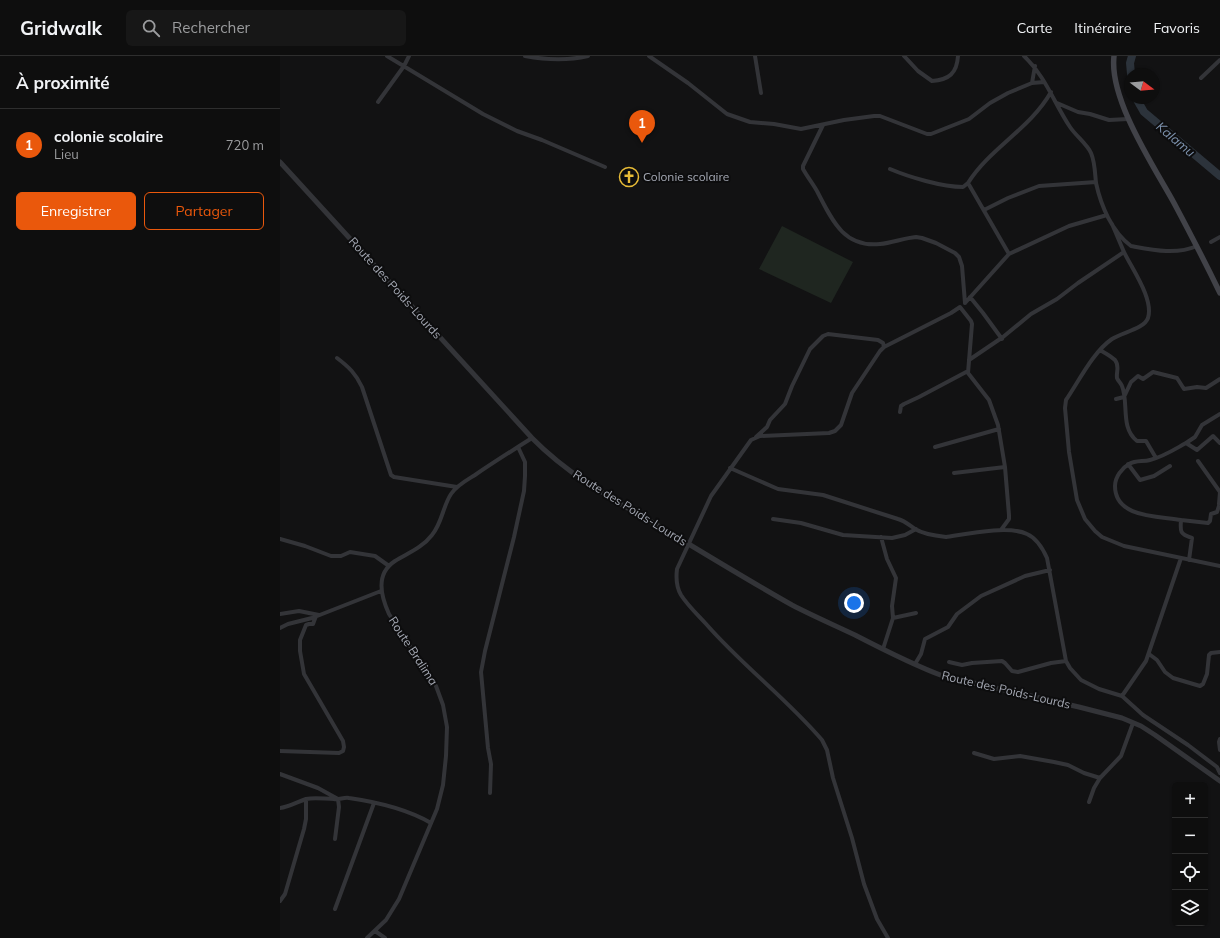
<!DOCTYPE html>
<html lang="fr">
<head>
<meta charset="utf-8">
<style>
  :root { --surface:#0e0e0e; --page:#171717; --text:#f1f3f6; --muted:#9b9c9e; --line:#2e2e2e; --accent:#ea580c }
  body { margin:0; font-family:Mulish,sans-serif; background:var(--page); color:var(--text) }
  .controls { position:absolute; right:12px; bottom:12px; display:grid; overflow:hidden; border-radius:6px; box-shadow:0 1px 3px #0004 }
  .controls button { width:36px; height:36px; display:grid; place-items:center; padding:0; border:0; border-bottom:1px solid var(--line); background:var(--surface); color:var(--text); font:20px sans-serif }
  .compass { position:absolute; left:844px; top:12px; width:36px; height:36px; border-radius:50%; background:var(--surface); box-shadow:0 1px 3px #0004; rotate:106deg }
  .you { position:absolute; left:574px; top:547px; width:14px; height:14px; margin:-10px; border:3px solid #fff; border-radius:50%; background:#1a73e8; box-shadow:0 0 0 6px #1a73e833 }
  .badge { display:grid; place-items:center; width:26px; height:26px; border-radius:50%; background:var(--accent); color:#fff; font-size:13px; font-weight:700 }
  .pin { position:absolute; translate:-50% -33px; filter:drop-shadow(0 1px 2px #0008) }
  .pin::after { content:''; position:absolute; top:21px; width:14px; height:12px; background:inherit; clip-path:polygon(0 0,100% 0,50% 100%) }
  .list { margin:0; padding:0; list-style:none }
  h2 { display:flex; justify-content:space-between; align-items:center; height:52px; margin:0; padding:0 16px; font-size:17px }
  h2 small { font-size:13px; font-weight:400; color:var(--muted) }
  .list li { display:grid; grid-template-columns:26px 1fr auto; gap:12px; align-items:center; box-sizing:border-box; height:72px; padding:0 16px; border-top:1px solid var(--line) }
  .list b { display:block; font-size:15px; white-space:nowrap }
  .list p { margin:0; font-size:13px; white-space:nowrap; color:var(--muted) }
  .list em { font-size:13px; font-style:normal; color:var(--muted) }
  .actions { display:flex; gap:8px; padding:12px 16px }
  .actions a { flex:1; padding:9px 0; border:1px solid var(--accent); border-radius:6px; text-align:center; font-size:14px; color:var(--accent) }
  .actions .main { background:var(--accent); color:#fff }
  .icon { flex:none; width:22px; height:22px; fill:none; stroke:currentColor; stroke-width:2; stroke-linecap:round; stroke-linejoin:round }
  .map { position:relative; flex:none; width:940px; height:882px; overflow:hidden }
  header { display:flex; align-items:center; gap:24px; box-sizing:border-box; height:56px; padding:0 20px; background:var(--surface); border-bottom:1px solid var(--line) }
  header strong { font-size:19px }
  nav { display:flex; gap:22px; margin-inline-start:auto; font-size:14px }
  .search { width:280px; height:36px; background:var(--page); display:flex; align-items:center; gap:10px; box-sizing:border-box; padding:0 14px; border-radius:6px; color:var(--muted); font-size:15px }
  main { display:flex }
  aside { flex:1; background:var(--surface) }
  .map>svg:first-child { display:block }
  .grass { fill:#1f2620 }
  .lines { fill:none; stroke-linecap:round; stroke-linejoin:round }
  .river { stroke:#2c333b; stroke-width:8 }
  .minor { stroke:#333438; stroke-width:4 }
  .tertiary { stroke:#333438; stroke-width:5 }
  .secondary { stroke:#414248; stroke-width:5.5 }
  .labels { text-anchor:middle; stroke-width:4; stroke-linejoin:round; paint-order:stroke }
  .poi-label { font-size:12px; fill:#a4a8b3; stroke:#0d0d0e; text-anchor:start }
  .street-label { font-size:12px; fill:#a4a8b3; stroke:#0d0d0e }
  .water-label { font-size:13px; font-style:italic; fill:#7d92ad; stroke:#0d0d0e }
</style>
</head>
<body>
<header>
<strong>Gridwalk</strong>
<div class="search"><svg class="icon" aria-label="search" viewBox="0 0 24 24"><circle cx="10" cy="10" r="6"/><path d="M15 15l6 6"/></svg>Rechercher</div>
<nav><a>Carte</a><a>Itinéraire</a><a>Favoris</a></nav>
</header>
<main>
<aside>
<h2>À proximité<small></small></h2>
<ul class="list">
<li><span class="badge">1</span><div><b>colonie scolaire</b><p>Lieu</p></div><em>720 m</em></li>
</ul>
<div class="actions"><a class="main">Enregistrer</a><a>Partager</a></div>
</aside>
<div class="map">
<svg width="940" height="882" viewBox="0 0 940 882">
  <rect width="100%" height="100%" fill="#121213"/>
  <path class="grass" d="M502,170L573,206L551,247L479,213Z"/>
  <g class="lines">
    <path class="river" d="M851,18L850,7L852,0
      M856,42L864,56L940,120"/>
    <path class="minor" d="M107,0L203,58L237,75L262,84L325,111
      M245,0C267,4 286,5 308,0
      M369,0L408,27L447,58L470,66L494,68L521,73L564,64L594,60H600L647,78H651L689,63L710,47L728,37L752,27L764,26
      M475,0L481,37
      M624,0L638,15L652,25C669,24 677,17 678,0
      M744,0C766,21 774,47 790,71C796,80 807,88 811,97C815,106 815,118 816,127C821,150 832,176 851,190C873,194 896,199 917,190
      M921,22L940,4
      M752,27L755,10
      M98,46L124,10L129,0
      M777,47L798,56L810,58L829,64L848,63
      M543,69L523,110V113C528,122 534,129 538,137C552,164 564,192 600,188C612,187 624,182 636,181L642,182L656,187L675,197L679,201L682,210L685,247
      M610,113C629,121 662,131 683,131L688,127
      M704,154L728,142L759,130L816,126
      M832,168C836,177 840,187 844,196C852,213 874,243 868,262C864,273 843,276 832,283C813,296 799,325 786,344L785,352L789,396L797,444L805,463L815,475L822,481L844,490L940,510
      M931,186L940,181
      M729,198L789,170L827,159
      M690,241L703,257L722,283
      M685,247L729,198L688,127C710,92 750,73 771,36
      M820,294C825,297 831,300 835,304C840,310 836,316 837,322C838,325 841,327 842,330C849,347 840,372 857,385H866L876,402
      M57,302C69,311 76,318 82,331L111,419L114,421L177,431
      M689,304L723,281L751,258L777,243L798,227L844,196
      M836,343L844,341L851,326L858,320L863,323L873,316L897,322L904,333L917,331L926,332L940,323
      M620,356L621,350L624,348L639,341L688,315
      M476,381L487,371L490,364L505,348L512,330L530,293L543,280L548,278L598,284L603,287L604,291
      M906,387L915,381L922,369L940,358
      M655,391L719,373
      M918,405L940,436L939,448
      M848,408L860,424L874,420L890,410
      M450,412L498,433L543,439L618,463C625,465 629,469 635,473C643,478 657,480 666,481C686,478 729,469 747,478C756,482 763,493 767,502L786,605L790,612L801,624L819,633L842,640L863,659L908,689L937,711L940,717
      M674,417L725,411
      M493,463L521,467L563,479L612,482L625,479L636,473
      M901,464L928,467L930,465L931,458L937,456L940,447
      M601,481L607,503L616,522L612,550L613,562
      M0,483L25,490L51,500H61L70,496L95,500L109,510
      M909,504L912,482C900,478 900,476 901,464C878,460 835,462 835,430C835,421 842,412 849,408C856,404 863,406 870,404C883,401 895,393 906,387L917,394L933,380L940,387
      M0,558L19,555L39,559
      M0,572L8,568L32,562L101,535
      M603,593L613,562L636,557
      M869,598L877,604L885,616L893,622L920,630L923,628L927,618L929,599L931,597L940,596
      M669,606L682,609L692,607L722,605L725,607L732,615L738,616L771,607L786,605
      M635,608L641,598L645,583L668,571L677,558L701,540L745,520L770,514
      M842,640L866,605L901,502
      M940,683L939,686L940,694
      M0,695L59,697L63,695L64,691L63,685L24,618L20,595V584L26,569L29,568H33L36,560
      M694,697L714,703L740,700L774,706L788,709L804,717L820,722
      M0,718L38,732L58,743L59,751L55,783
      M210,737L211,708L208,692L201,616L205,595L234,481L244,435L245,420V406L238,391
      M809,746L814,732L820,722L841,700L853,667
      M0,752C9,751 17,746 26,743C35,741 45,743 54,743C59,744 64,741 69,742C97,746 127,753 151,767
      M0,845L5,838L24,773L26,763V744
      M55,853L94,747
      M95,875L105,882
      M87,882L106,864L119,843L157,753L163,729L166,700L167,671L163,649L156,630L109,558C101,540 95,518 115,505C128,497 142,492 152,479C162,467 163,450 171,438C177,429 187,424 195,419C214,406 233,394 252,382
      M608,882L597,863L584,828L572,782L553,722L547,694L542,684C507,643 463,610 427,569C419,560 408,550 401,539C397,532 396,521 397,513L431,440L471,384L480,380L549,377L555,375L561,369L572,337L600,295L604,291L671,257L680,251L691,265L692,268L688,317L709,344L718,369L725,411L729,459V463L721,474"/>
    <path class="tertiary" d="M0,106L252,382C293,424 347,451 397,481C435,504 473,527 512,549C533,560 554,569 575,579C604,594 633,609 663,620L799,651L842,662L861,670L875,679L940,725"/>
    <path class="secondary" d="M834,0C829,43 873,109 894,147C910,177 925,206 940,237"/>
  </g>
  <defs>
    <g id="church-ring" transform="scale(1)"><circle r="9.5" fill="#0d0d0e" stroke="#e7bb37" stroke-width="1.5"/><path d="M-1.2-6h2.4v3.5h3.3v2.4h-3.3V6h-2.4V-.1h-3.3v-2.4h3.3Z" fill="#e7bb37"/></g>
  </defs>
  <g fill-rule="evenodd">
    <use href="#church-ring" x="349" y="121"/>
  </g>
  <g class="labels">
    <g class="poi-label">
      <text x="363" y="125">Colonie scolaire</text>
    </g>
    <g class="street-label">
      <text transform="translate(115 232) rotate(48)" y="4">Route des Poids-Lourds</text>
      <text transform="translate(350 452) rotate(32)" y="4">Route des Poids-Lourds</text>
      <text transform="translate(133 595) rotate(57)" y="4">Route Bralima</text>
      <text transform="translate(726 634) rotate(13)" y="4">Route des Poids-Lourds</text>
    </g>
    <g class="water-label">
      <text transform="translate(896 83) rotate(40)" y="5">Kalamu</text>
    </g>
  </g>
</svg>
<div class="controls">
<button>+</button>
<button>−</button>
<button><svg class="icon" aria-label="locate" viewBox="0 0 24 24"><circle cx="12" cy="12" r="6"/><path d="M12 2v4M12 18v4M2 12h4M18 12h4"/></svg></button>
<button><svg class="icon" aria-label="layers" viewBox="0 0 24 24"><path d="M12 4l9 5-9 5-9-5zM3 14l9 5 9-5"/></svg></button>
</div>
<svg class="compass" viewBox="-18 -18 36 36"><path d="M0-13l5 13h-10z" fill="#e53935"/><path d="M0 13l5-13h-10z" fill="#9b9c9e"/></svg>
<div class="you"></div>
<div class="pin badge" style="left:362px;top:87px">1</div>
</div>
</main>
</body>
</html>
